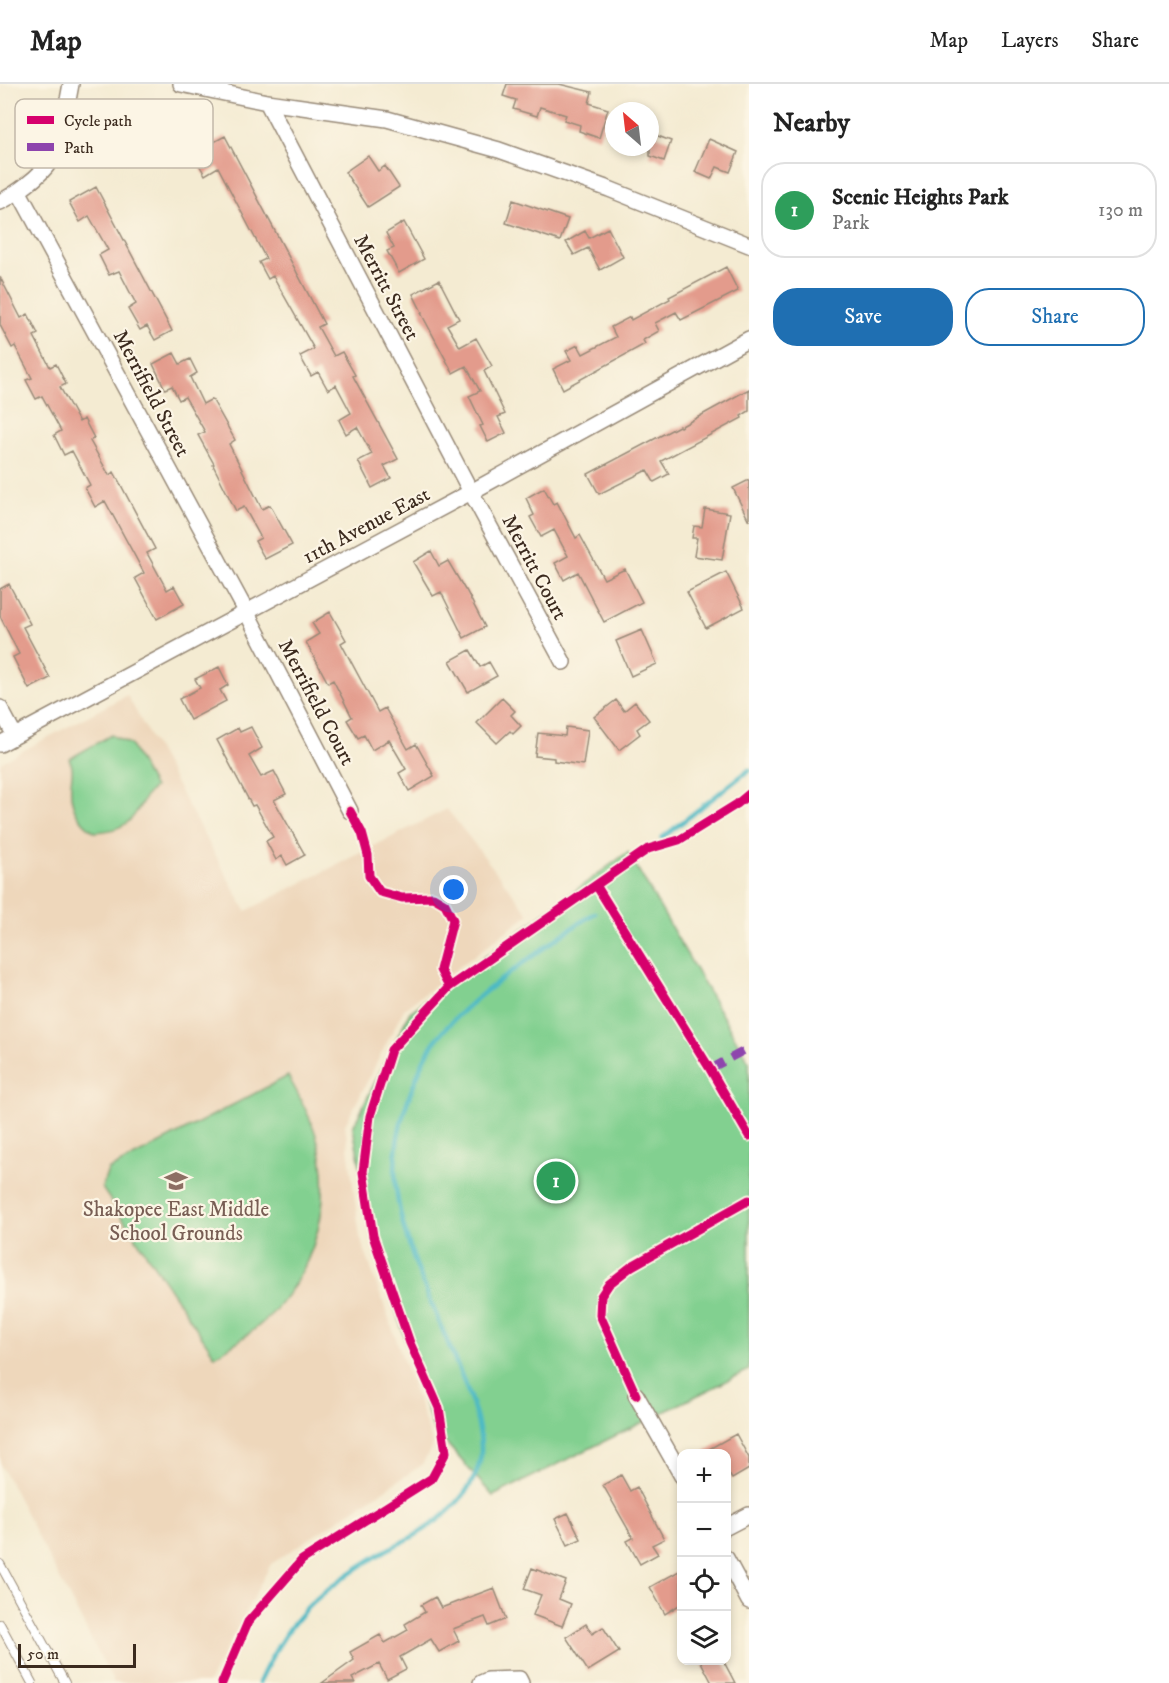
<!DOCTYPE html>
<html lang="en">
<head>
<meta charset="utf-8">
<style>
  :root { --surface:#fff; --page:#f2f2f2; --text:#222; --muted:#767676; --line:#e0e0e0; --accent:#1f6fb2 }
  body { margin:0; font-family:"IM FELL DW Pica",serif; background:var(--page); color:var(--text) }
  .controls { position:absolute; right:18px; bottom:18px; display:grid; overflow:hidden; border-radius:12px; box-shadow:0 3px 9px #0003 }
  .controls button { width:54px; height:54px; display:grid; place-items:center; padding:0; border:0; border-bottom:2px solid var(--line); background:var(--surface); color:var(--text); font:30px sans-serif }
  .compass { position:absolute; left:605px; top:18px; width:54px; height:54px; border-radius:50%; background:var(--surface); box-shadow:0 3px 9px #0003; rotate:332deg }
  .scale { position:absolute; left:18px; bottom:15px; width:118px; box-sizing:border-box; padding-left:6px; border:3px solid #3b2a1e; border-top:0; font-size:16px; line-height:21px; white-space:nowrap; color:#3b2a1e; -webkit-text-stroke:4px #fcf5e5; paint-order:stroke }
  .you { position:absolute; left:454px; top:806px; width:21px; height:21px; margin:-15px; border:4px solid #fff; border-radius:50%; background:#1a73e8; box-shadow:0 0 0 9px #1a73e833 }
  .badge { display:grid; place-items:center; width:39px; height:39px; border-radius:50%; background:var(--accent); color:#fff; font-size:20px; font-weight:700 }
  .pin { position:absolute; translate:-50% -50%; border:3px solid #fff; box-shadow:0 2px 6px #0006 }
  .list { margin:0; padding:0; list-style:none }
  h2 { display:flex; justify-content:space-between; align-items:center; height:78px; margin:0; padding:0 24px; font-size:26px }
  h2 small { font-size:20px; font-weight:400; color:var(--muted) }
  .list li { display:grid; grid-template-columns:39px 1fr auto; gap:18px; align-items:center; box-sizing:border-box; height:96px; margin:0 12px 12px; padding:0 12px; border:2px solid var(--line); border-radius:24px }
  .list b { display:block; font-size:22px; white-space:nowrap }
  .list p { margin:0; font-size:20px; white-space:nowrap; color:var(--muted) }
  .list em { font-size:20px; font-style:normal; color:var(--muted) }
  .actions { display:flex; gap:12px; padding:18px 24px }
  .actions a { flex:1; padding:14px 0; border:2px solid var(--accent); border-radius:24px; text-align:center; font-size:21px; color:var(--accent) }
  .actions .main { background:var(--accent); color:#fff }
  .icon { flex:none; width:33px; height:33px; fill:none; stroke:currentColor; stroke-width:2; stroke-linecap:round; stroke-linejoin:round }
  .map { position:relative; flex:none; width:749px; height:1599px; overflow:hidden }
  header { display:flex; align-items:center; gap:36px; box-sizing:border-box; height:84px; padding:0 30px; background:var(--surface); border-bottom:2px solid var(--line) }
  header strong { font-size:28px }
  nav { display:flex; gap:33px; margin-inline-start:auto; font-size:21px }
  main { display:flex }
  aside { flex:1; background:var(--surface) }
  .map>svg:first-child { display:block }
  .built { fill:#eed7bb }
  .green { fill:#82d090; stroke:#5e7d57; stroke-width:1.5 }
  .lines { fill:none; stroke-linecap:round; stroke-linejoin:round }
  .stream { stroke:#4bb9c5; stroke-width:4.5 }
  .building { fill:#e39b8c }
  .lane-casing { stroke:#988a78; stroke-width:10 }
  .street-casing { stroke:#988a78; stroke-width:18 }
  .lane { stroke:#fff; stroke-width:8 }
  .street { stroke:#fff; stroke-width:15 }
  .quiet { stroke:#8e44ad; stroke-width:8; stroke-dasharray:15 8; stroke-linecap:butt }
  .cycleway-casing { stroke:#fcf5e5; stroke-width:13 }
  .cycleway { stroke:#d6006c; stroke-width:9 }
  .labels { text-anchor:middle; stroke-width:4.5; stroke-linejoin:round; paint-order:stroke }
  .street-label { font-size:21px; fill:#3b2a1e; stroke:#fcf5e5 }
  .education-label { font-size:21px; fill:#785e54; stroke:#fcf5e5 }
  .key { fill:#fcf5e5; stroke:#c2b8a9; stroke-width:1.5 }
  .key-label { font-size:16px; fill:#3b2a1e }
</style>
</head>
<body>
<header>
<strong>Map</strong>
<nav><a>Map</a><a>Layers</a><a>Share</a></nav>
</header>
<main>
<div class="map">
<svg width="749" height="1599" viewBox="0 0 749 1599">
  <rect width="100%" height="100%" fill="#fcf5e5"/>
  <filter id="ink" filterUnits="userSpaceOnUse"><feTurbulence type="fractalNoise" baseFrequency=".0167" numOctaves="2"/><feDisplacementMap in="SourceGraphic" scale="12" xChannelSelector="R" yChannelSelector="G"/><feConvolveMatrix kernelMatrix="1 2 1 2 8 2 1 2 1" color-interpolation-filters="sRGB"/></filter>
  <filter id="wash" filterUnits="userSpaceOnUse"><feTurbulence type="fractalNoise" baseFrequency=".008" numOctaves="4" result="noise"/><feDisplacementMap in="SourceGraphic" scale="24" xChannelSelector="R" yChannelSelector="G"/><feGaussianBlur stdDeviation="1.35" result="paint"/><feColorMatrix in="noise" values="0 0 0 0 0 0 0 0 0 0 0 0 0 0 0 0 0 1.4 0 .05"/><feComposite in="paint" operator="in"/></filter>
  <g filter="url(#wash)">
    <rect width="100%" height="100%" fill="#f4ebd2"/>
    <path class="built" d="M127,611L246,827L447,725L529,830L404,925L345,1041L360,1153L433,1360L422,1381L271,1480L208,1599H114L0,1380V679Z"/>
    <path class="green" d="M111,651L130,660L154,704C144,711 143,718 137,727C128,743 113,747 95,748C78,737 69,720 71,699C72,689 74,684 69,675Z
      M628,768L749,978V1286L493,1412L433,1344L373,1152L353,1043L410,928Z
      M288,992C300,1013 312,1035 318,1058C333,1117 316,1179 277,1224C260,1244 237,1258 215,1272L102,1104L108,1086Z"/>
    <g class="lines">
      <path class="stream" d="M662,754L749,686
        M259,1599C272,1570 289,1540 313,1518C333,1500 357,1484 380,1470C391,1463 403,1458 414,1452C441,1436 470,1412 479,1381C488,1352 466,1301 454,1274C434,1223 408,1172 398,1118C390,1074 399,1035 416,995C421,982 427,967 436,956C460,925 492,902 523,879C547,862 570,844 595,829"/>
    </g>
    <g id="blocks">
      <path class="building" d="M507,0H559L592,8L589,19L608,25L599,54L579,47L580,41L564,36L566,31L540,23L537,32L513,25L516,16L503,12Z
        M209,49L214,58L225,52L324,240L318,243L334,272L342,268L355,291L353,292L398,375L384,382L391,394L372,404L358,377L372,370L357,343L346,350L339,336L351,329L336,301L328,306L318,288L311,292L300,272L314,265L273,192L268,195L259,178L266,175L218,83L205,91L188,61Z
        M650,49L671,57L664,77L650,72Z
        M709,55L738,68L730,88L717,83L711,95L695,88Z
        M368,72L378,87L385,82L399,103L368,123L345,88Z
        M96,103L172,247L155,256L147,242L140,246L128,225L136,220L119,187L109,191L99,171L108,166L89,132L80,138L69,118Z
        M513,116L568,135L560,157L506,139Z
        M404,138L424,175L399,189L387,167L394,164L386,149Z
        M608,144L623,173L600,186L588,164L574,171L566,158L585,147L589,154Z
        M726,183L738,207L681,236L676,228L655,239L659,247L643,256L645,260L563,305L553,285L571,276L566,267L578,261L583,270L616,253L611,243L630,233L631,236L670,215L669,213Z
        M0,193L21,234L28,230L38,250L34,252L50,283L56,280L66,300L60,303L79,338L84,335L94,354L90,357L109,391L114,388L155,465L147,469L167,506L174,502L184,520L157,535L135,494L144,489L105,417L95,423L85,404L90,401L72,367L64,371L54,351L61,347L42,312L36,315L26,296L32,294L15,262L12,264L0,241Z
        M439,196L459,235L447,241L460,263L476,254L492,282L484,287L505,330L498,333L506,349L488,358L480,342L483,341L469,312L480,307L466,282L453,289L421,229L422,228L413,210Z
        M174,269L180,280L190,275L197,289L190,293L203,320L212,315L235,356L229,360L262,425L270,421L292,461L265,475L255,457L261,454L244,423L236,427L213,381L214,380L198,351L205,348L185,313L179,316L172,302L165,305L153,280Z
        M749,305V327L741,332L742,334L661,377L669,390L654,398L647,386L599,410L588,390L679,342L680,343Z
        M749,396V437L733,404Z
        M544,404L553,420L557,418L576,454L580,451L604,495L625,485L642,518L604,538L578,488L564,496L555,479L568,472L554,446L541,453L530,433L534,431L526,414Z
        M705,425L730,429L722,476L694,472L697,454H692L694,442L702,443Z
        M431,467L439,482L448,477L465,506H466L485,543L464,554L441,508L433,512L413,478Z
        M726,488L744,524L706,544L687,508Z
        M9,500L30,540L23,543L50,594L29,605L13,573L19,570L0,532V505Z
        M330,528L346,556L341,559L378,628L385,624L408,665L416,660L434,692L409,707L399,689L406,685L389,656L372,666L364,651L358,654L347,636L352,633L333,596L328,599L306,558L319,550L312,539Z
        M642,546L657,580L631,592L616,557Z
        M470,566L480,583L489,578L497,592L468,608L450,577Z
        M219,583L228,601L220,606L226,617L190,636L179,615L200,604L195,595Z
        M502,614L515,627L511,631L521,642L513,650L510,647L497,659L477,639Z
        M616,616L624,627L635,618L649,636L637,645L640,650L619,666L594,633Z
        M251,643L262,664L249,672L261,693L274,687L286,710L274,716L305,771L287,781L282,772L276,776L266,757L273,753L255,721L252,722L217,656L238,644L240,648Z
        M566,643L588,646L583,681L554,677V674L535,672L538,649L565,652Z
        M736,1350L749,1374V1385L732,1395L726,1385V1370H700Z
        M621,1391L630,1407L637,1403L664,1455L652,1461L658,1470L640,1480L627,1457L633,1454L603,1401Z
        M568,1429L581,1455L568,1461L555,1435Z
        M532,1484L566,1497L559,1515L571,1520L562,1542L533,1531L541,1511L524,1505Z
        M681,1486V1520L665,1530L650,1503Z
        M494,1504L506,1535L489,1542L485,1533L453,1545L459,1557L439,1568L431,1555L400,1573L406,1585L387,1595L379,1580L352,1594L355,1599H322L354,1576L350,1568L380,1551L385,1559L408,1546L405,1540L425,1528L421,1521L435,1513L441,1524Z
        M586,1540L592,1550L603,1543L619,1568L588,1587L566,1553Z
        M700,1576H723L735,1599H712Z"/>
    </g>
  </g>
  <g filter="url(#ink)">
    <use href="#blocks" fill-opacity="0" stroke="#988a78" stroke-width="1.5"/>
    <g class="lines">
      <g class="lane-casing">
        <path id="lane" d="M0,1480L65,1599
          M0,1540L32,1599"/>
      </g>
      <g class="street-casing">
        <path id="street" d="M181,0L267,18L387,35L499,66L609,105L749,161
          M267,18L471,408L563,578
          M19,108L247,529L350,727
          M0,118C16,110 41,92 50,77C61,59 67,21 71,0
          M0,624L15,652
          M0,660L471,408L749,255
          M636,1311L682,1392
          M726,1443L749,1431
          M726,1474L749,1517
          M481,1599L488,1596L519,1595L521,1599"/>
      </g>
      <use href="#lane" class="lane"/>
      <use href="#street" class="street"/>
      <path class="quiet" d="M710,985L749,964"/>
      <g class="cycleway-casing">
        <path id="cycleway" d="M350,727L362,749L368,771L369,792L380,808L402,814L433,813L445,820L453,836L440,886L449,903
          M596,801L710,985L749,1052
          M636,1311L600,1231L601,1212L609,1200L632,1182L749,1116
          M222,1599L248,1538L302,1476L432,1394L446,1368L439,1324L410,1259L373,1152L363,1088L370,1032L391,966L449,903L648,765L679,756L737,720L749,710"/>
      </g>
      <use href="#cycleway" class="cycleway"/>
    </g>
  </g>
  <defs>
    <g id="school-bare" transform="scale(1.8)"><path d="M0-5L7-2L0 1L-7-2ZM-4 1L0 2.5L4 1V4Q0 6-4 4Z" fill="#8d6e63" stroke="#fcf5e5" stroke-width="2.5" paint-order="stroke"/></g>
  </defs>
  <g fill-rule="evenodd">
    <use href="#school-bare" x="176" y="1097"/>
  </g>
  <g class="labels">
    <g class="street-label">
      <text transform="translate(387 203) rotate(62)" y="7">Merritt Street</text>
      <text transform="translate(152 309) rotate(62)" y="7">Merrifield Street</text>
      <text transform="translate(366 441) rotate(-28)" y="7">11th Avenue East</text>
      <text transform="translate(535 483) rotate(62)" y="7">Merritt Court</text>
      <text transform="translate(317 618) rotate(62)" y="7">Merrifield Court</text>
    </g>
    <g class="education-label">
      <text x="176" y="1132">Shakopee East Middle<tspan x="176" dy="24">School Grounds</tspan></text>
    </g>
  </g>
  <rect x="15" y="15" width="198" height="69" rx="9" class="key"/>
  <rect x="27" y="32" width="27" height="8" fill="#d6006c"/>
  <rect x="27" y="59" width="27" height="8" fill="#8e44ad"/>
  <g class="key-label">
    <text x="64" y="42">Cycle path</text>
    <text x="64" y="69">Path</text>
  </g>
</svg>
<div class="controls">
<button>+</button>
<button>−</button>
<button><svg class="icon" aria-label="locate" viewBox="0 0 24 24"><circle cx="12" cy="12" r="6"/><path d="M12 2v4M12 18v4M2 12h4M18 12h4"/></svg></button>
<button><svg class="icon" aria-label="layers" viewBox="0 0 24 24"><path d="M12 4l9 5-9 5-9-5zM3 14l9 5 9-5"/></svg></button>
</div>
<svg class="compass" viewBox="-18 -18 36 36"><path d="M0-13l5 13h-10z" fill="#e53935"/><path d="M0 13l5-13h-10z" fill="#767676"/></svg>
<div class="scale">50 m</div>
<div class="you"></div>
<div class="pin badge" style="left:556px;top:1097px;background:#2e9e5b">1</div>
</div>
<aside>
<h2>Nearby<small></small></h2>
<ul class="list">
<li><span class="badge" style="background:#2e9e5b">1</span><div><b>Scenic Heights Park</b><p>Park</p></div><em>130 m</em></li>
</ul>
<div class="actions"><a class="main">Save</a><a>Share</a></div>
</aside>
</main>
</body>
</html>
